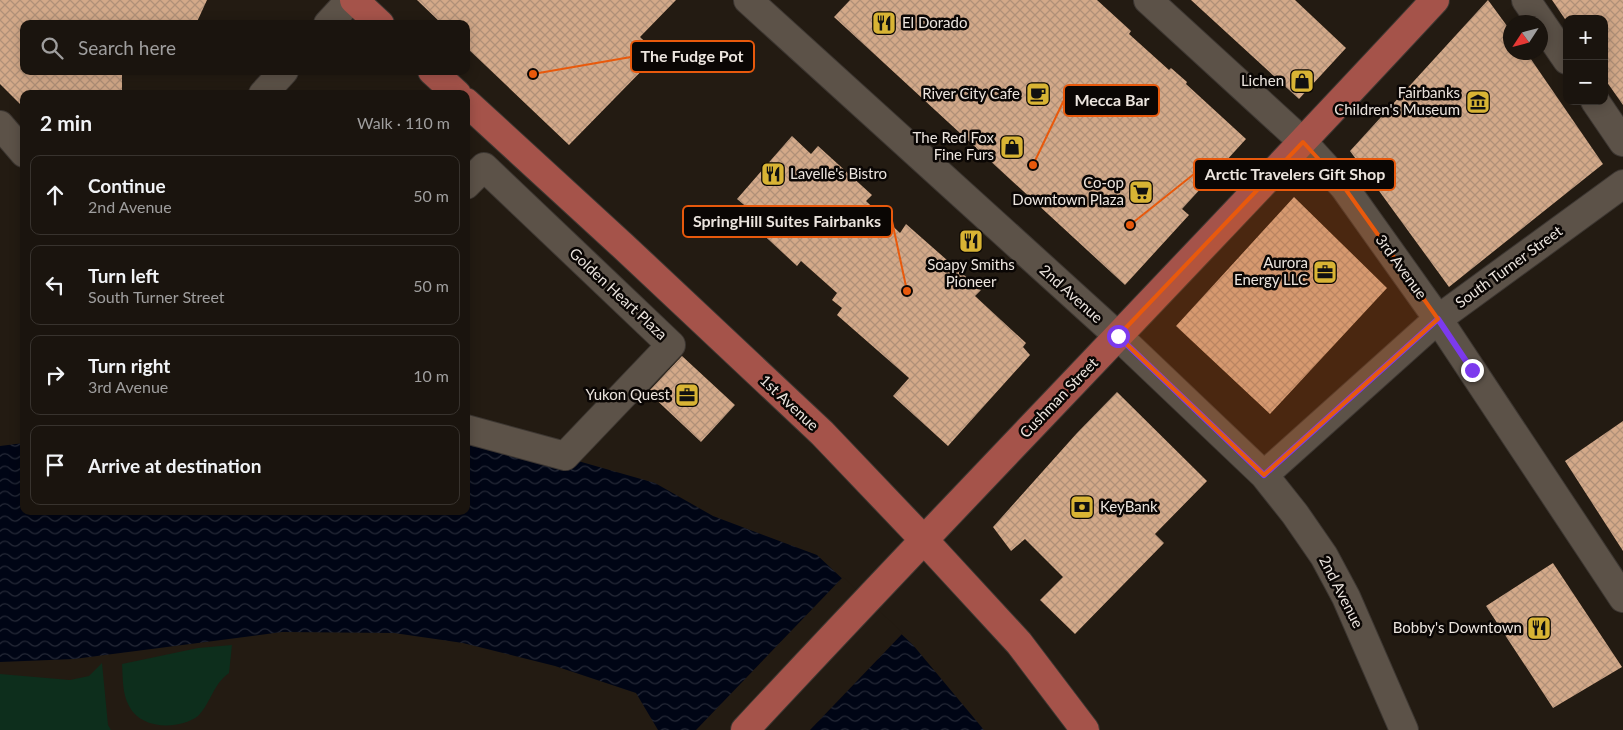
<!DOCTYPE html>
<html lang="en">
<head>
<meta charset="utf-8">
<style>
  :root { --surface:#1a140e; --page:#27211c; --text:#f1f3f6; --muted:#9f9e9e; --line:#38332e }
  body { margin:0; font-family:Lato,sans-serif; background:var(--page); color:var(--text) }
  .controls { position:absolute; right:15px; top:15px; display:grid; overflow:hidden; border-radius:10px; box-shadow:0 2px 12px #0003 }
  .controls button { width:45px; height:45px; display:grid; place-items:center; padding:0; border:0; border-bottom:1px solid var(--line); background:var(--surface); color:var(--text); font:25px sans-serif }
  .compass { position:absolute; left:1503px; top:15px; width:45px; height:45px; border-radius:50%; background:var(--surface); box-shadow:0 2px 12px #0003; rotate:234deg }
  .stop { position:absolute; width:15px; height:15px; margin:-11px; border:4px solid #7c3aed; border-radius:50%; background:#fff }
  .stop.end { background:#7c3aed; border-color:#fff; box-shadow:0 1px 5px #0008 }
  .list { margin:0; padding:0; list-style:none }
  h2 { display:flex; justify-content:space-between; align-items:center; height:65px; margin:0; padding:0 20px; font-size:21px }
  h2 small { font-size:16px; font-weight:400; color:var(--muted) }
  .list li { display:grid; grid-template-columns:32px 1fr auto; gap:15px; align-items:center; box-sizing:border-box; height:80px; margin:0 10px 10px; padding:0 10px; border:1px solid var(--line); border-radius:10px }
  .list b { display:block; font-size:19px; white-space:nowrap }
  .list p { margin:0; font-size:16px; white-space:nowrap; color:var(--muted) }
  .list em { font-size:16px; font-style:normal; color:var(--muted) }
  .icon { flex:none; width:28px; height:28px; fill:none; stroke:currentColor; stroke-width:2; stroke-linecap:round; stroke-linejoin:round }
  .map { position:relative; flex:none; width:1623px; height:730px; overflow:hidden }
  .search { position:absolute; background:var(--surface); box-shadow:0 2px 12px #0003; left:20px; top:20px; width:450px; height:55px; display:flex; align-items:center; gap:12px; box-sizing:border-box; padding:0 18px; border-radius:10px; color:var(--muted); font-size:19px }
  .panel { position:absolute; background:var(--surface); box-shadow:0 2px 12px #0003; left:20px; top:90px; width:450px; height:425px; border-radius:10px }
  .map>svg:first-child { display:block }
  .grass { fill:#0d2e1c }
  .water { fill:url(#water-waves) }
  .pier { fill:#231b12 }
  .building { fill:url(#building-cross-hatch) }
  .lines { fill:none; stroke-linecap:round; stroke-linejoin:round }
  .minor-casing { stroke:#3d3732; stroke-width:30 }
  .major-casing { stroke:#3d3732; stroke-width:30 }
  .minor { stroke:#5c5248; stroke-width:28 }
  .major { stroke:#a5534a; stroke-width:28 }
  .route { stroke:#7c3aed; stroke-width:6 }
  .marked { fill:#e8590c; fill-opacity:0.2; stroke:#e8590c; stroke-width:4; stroke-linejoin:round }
  .labels { text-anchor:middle; stroke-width:5; stroke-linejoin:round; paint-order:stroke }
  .poi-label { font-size:15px; fill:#ebe4de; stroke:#0a0604; text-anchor:end }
  .street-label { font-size:15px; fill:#ebe4de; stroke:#0a0604 }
  .leader { fill:none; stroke:#e8590c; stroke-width:2 }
  .callout-dot { fill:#e8590c; stroke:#0a0604; stroke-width:2 }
  .callout { fill:#0a0604; stroke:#e8590c; stroke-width:2 }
  .callout-label { font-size:16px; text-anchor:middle; font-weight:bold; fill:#ebe4de }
</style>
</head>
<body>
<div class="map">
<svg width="1623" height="730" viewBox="0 0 1623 730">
  <defs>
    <pattern id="water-waves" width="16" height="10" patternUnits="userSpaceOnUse" patternTransform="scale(1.25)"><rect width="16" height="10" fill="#000515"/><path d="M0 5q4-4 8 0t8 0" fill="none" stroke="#252937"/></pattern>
    <pattern id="building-cross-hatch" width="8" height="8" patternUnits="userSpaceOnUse" patternTransform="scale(1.25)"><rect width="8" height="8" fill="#d3a989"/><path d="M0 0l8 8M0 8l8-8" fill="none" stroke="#b09078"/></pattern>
  </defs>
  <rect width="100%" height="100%" fill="#231b12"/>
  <path class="grass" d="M232,645L229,673C213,684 211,703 198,716C179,730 141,730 129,706C122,693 123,678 122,664L198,648Z
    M102,663L108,725L111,730H0V674L70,680L89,676Z"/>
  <path class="water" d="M466,429L655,483L713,516L817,555L913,645L984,730H658L636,693L555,666L463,643L394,633L282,632L74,659L0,662V446L24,443V511H466Z"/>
  <path class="pier" d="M843,577L903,633L810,730H696Z"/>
  <path class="building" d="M0,0H207L196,24H24V71H122V94H24V108L0,84Z
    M417,0H676L640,37L658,54L569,145L466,47V24H442Z
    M850,0H1097L1131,31L1129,34L1169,70L1171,68L1187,82L1186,84L1246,139L1182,209L1189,215L1125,285L834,17Z
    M1191,0H1295L1346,48L1299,99Z
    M1488,0L1510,30V52H1526L1603,164L1449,287L1350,151Z
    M1552,0H1623V105L1604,78V19H1567V22Z
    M792,136L811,154L818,146L872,195L866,201L900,233L906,224L981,290L975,296L1026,343L1023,347L1030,355L948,446L893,396L909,378L837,315L842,308L832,300L837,293L801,261L797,266L743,216L749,209L737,199Z
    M1294,197L1387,288L1270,414L1176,326Z
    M682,356L735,405L701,442L648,392Z
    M1117,392L1207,481L1155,534L1164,543L1075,634L1040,600L1063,577L1025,539L1011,551L993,527L1077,433Z
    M1623,421V551L1565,461Z
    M1553,563L1622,667L1553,708L1486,606Z"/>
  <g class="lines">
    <g class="minor-casing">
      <path id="minor" d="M748,0L1118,336L1264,475L1295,514L1324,556L1346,597L1404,730
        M1148,0L1303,142L1344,187L1438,319L1623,598
        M1526,0L1567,60
        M328,24L350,0
        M263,94L284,71
        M1595,101L1623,142
        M0,125L24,153
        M466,185L484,167L671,345L565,456L466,429
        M1264,475L1438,319L1623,184"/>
    </g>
    <g class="major-casing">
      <path id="major" d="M354,0L380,24
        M432,71L457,94
        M466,102L623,246L822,433L924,540L1019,643L1085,730
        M745,730C973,485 1207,246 1435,0"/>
    </g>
    <use href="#minor" class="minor"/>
    <use href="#major" class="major"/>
  </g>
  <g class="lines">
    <path class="route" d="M1118,336L1264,475L1438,319L1472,370"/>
  </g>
  <path class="marked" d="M1303,142L1344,187L1438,319L1264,475L1118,336Z"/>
  <defs>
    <g id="restaurant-square" transform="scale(1.25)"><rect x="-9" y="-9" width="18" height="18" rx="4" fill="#d8b434" stroke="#0a0604"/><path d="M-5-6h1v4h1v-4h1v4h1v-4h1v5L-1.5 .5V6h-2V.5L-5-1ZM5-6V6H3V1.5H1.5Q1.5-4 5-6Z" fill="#111"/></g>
    <g id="shop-square" transform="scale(1.25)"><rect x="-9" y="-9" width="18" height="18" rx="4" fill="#d8b434" stroke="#0a0604"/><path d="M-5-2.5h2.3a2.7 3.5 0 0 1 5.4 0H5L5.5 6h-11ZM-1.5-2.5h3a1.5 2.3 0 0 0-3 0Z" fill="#111"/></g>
    <g id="cafe-square" transform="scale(1.25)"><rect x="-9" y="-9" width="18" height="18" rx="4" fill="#d8b434" stroke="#0a0604"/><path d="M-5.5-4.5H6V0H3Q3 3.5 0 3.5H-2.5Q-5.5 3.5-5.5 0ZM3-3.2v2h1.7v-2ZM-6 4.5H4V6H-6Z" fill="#111"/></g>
    <g id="museum-square" transform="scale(1.25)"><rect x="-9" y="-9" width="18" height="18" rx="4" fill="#d8b434" stroke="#0a0604"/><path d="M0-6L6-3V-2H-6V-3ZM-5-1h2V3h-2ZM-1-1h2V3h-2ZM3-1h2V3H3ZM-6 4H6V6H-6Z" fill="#111"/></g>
    <g id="supermarket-square" transform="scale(1.25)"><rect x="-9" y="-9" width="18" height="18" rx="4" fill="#d8b434" stroke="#0a0604"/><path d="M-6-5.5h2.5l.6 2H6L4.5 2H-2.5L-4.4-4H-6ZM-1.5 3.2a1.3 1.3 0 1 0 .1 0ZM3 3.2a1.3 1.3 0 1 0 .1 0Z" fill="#111"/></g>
    <g id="office-square" transform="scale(1.25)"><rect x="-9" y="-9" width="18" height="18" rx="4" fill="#d8b434" stroke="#0a0604"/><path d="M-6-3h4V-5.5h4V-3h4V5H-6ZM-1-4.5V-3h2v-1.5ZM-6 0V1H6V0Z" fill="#111"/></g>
    <g id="bank-square" transform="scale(1.25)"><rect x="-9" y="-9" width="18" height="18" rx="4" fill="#d8b434" stroke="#0a0604"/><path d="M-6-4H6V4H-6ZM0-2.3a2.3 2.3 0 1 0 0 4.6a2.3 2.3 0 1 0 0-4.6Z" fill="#111"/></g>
  </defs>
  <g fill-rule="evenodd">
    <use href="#restaurant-square" x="884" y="23"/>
    <use href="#shop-square" x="1302" y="81"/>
    <use href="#cafe-square" x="1038" y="94"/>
    <use href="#museum-square" x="1478" y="102"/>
    <use href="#shop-square" x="1012" y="147"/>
    <use href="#restaurant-square" x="773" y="174"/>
    <use href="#supermarket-square" x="1141" y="192"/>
    <use href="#restaurant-square" x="971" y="241"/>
    <use href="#office-square" x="1325" y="272"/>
    <use href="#office-square" x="687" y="395"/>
    <use href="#bank-square" x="1082" y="507"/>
    <use href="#restaurant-square" x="1539" y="628"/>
  </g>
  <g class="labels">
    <g class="poi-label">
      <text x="902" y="28" text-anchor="start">El Dorado</text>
      <text x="1284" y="86">Lichen</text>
      <text x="1460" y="98">Fairbanks<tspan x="1460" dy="17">Children's Museum</tspan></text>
      <text x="1020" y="99">River City Cafe</text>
      <text x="994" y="143">The Red Fox<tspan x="994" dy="17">Fine Furs</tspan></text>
      <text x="790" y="179" text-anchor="start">Lavelle's Bistro</text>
      <text x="1124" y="188">Co-op<tspan x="1124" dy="17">Downtown Plaza</tspan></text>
      <text x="1308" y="268">Aurora<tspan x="1308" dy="17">Energy LLC</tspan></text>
      <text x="971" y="270" text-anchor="middle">Soapy Smiths<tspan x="971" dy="17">Pioneer</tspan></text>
      <text x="670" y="400">Yukon Quest</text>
      <text x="1100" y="512" text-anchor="start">KeyBank</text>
      <text x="1522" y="633">Bobby's Downtown</text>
    </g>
    <g class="street-label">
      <text transform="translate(1401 267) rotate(54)" y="5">3rd Avenue</text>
      <text transform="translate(1509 267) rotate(-36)" y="5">South Turner Street</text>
      <text transform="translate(618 294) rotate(43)" y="5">Golden Heart Plaza</text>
      <text transform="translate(1071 294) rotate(42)" y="5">2nd Avenue</text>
      <text transform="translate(1059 398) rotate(-46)" y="5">Cushman Street</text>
      <text transform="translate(789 403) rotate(43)" y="5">1st Avenue</text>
      <text transform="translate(1341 592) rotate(63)" y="5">2nd Avenue</text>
    </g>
  </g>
  <path class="leader" d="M533 74L631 57M1033 165L1064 100M1130 225L1194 174M907 291L892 221"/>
  <g class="callout-dot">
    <circle cx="533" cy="74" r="5"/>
    <circle cx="1033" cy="165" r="5"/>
    <circle cx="1130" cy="225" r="5"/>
    <circle cx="907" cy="291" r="5"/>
  </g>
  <g class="callout">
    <rect x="631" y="41" width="123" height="31" rx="5"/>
    <rect x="1064" y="85" width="95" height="31" rx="5"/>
    <rect x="1194" y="159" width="201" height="31" rx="5"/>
    <rect x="683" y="206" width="209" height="31" rx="5"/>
  </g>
  <g class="callout-label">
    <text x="692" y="62">The Fudge Pot</text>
    <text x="1112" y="106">Mecca Bar</text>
    <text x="1295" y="180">Arctic Travelers Gift Shop</text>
    <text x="787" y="227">SpringHill Suites Fairbanks</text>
  </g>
</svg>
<div class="controls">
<button>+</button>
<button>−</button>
</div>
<svg class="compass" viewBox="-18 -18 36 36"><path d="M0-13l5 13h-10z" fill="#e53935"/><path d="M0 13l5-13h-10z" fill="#9f9e9e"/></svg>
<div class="stop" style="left:1118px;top:336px"></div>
<div class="stop end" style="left:1472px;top:370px"></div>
<div class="search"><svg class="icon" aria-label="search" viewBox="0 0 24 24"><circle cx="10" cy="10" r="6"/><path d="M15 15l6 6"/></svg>Search here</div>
<section class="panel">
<h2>2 min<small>Walk · 110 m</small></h2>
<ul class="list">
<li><svg class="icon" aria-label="ahead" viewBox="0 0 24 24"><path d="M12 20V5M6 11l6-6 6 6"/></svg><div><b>Continue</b><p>2nd Avenue</p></div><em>50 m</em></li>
<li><svg class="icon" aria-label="left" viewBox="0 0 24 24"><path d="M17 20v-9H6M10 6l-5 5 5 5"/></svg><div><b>Turn left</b><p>South Turner Street</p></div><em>50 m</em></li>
<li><svg class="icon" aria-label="right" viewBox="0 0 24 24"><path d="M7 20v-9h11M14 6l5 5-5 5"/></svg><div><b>Turn right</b><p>3rd Avenue</p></div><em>10 m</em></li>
<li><svg class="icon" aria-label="arrive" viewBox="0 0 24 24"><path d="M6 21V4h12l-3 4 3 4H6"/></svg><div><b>Arrive at destination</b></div></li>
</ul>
</section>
</div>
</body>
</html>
